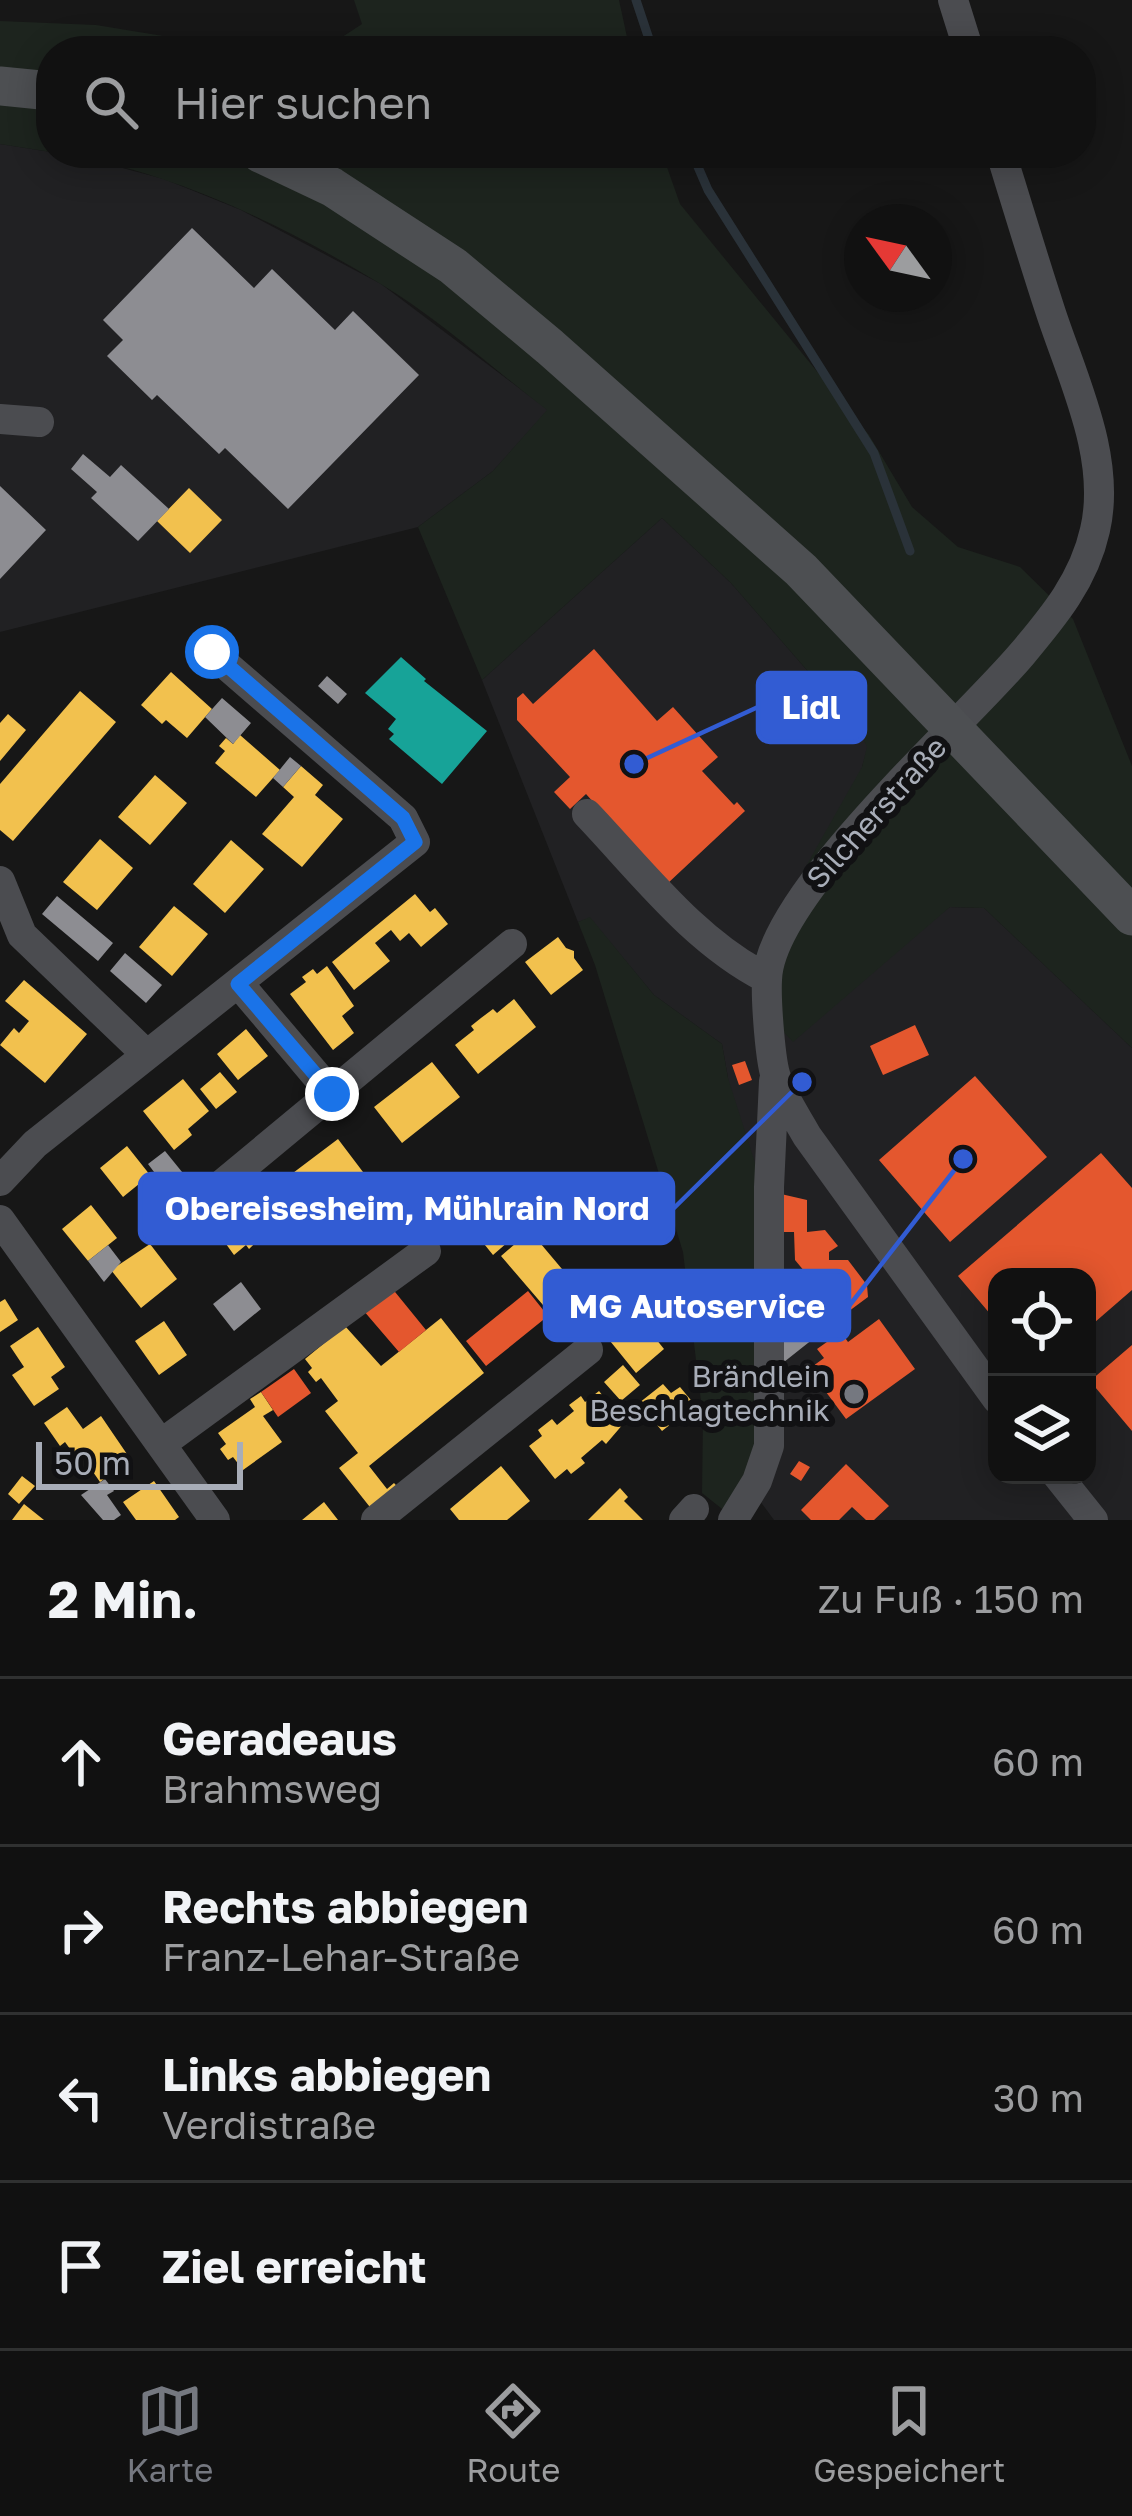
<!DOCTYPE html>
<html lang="de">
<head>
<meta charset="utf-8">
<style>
  :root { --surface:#111; --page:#1e1f1f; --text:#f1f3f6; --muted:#9c9d9f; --line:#303131; --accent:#757880 }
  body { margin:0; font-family:"Golos Text",sans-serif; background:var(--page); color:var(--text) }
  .controls { position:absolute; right:36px; bottom:36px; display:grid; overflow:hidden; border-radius:24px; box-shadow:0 6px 30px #0003 }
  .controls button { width:108px; height:108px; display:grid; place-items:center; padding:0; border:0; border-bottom:3px solid var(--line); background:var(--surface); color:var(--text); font:60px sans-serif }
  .compass { position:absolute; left:844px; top:204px; width:108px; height:108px; border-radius:50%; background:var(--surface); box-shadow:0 6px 30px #0003; rotate:303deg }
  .scale { position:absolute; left:36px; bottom:30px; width:207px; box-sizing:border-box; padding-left:12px; border:6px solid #a8adb8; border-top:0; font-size:33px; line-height:42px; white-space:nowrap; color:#a8adb8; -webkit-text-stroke:9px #111113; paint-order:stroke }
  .stop { position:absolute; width:36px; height:36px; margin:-27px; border:9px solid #1a73e8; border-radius:50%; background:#fff }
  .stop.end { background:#1a73e8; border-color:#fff; box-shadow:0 3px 12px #0008 }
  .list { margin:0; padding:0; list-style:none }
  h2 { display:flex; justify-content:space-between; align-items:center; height:156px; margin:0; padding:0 48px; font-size:51px }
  h2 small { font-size:39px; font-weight:400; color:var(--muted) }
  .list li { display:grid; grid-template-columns:78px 1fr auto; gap:36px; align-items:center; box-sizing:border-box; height:168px; padding:0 48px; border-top:3px solid var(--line) }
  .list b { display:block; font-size:45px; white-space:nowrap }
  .list p { margin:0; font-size:39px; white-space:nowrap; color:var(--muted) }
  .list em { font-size:39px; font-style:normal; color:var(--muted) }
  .icon { flex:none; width:66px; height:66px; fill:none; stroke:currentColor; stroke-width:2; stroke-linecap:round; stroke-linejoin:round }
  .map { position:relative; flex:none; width:1132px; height:1520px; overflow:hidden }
  .search { position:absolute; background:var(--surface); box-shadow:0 6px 30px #0003; left:36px; right:36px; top:36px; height:132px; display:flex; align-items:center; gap:30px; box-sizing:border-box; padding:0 42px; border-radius:48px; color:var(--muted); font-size:45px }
  .sheet { height:828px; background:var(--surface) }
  nav { display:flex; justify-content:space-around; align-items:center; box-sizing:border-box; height:168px; border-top:3px solid var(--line); background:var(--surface); font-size:33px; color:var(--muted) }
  nav a { display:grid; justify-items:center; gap:6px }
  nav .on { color:var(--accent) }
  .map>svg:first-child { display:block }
  .built { fill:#212123; fill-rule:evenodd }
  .green { fill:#1d241e }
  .homes { fill:#f2c14e }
  .shops { fill:#e4572e }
  .public { fill:#17a398 }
  .industry { fill:#8d8d92 }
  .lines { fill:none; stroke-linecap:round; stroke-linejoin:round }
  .stream { stroke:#2a3239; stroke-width:9 }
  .minor { stroke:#4b4c50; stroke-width:30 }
  .major { stroke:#4d4f52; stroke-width:39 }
  .route { stroke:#1a73e8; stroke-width:15 }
  .poi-dot { fill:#757880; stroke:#111113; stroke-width:4.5 }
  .labels { text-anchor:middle; stroke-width:12; stroke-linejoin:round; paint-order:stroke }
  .street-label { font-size:30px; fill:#a8adb8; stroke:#111113 }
  .poi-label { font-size:30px; fill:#a8adb8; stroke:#111113; text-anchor:end }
  .leader { fill:none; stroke:#325cd3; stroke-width:4.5 }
  .callout-dot { fill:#325cd3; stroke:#111113; stroke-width:4.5 }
  .callout { fill:#325cd3; stroke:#325cd3; stroke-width:4.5 }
  .callout-label { font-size:33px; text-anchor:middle; font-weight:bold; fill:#fff }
</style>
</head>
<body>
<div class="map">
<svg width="1132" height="1520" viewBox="0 0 1132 1520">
  <rect width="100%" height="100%" fill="#171717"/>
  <path class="built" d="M0,144L77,156L164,179L241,210L381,284L548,410L493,471L418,527L0,632Z
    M662,518L731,583L859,730L868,747L862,767L898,947L950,907L984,908L1132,1048V1520H774L748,1485L728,1078L722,1044L654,995L590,918L578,922L482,680ZM997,1277H1087V1475H997Z"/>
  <path class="green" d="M354,0H619L630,51H321L362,24Z
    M0,21L96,25L212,44L227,51H51V152L0,144Z
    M58,153H662L680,204L869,435L912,507L958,547L1020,567L1073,619L1132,766V1048L984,908L950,907L793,1042L753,1000L756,955L862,767L867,747L859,730L731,583L662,518L482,680L418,527L493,471L547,410C492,368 438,318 379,283C282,224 171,171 58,153Z
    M590,917L654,995L722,1044L728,1078L763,1188L766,1409L731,1516L702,1493L703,1418L683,1252L595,965L578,922Z"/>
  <path class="homes" d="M189,488L222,520L190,553L157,521Z
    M171,672L212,709L187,738L166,720L162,724L141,705Z
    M80,691L116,722L13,841L0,830V784Z
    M8,714L26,730L0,761V723Z
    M240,735L280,770L256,797L215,763L225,751L219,746L226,738L233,744Z
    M301,766L323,785L315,795L343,819L302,867L262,834L294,797L283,787Z
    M155,775L187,803L150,845L118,817Z
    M100,839L133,868L97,910L63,882Z
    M231,840L264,869L225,913L193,884Z
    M415,894L430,912L435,908L448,924L421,947L409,933L400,941L391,930L375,943L390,961L354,990L332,962Z
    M174,906L208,934L172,976L139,947Z
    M558,937L566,948L574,951V958L583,970L551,995L525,962Z
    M327,966L354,1006L342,1016L354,1033L333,1050L290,994L306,982L302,977L313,969L317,974Z
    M24,980L87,1034L45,1083L0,1045L14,1028L19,1033L29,1021L5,1001Z
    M514,999L536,1027L478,1074L455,1045L474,1030L471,1026L481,1018L493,1009L497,1013Z
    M246,1029L268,1056L238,1080L217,1054Z
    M432,1062L460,1097L402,1143L374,1107Z
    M220,1072L237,1092L216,1109L200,1089Z
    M183,1079L209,1111L188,1129L192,1135L174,1150L143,1111Z
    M338,1139L363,1172L306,1216L281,1182Z
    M127,1146L150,1175L123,1197L100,1168Z
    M492,1176L531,1222L493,1255L455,1208Z
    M247,1199L270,1229L249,1249L246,1245L234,1255L213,1226L225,1217L221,1212L231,1205L233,1209Z
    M91,1205L117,1238L88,1261L62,1229Z
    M530,1231L578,1288L549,1312L501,1256Z
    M150,1244L177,1279L141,1308L111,1270Z
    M5,1299L18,1320L0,1332V1302Z
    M634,1312L643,1324L651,1320L658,1336L656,1339L664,1349L636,1373L606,1336Z
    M441,1318L484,1373L369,1466L387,1489L394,1483L404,1494L377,1516L339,1468L358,1453L325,1411L338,1401L321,1378L316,1382L308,1372L312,1368L305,1359L345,1326L381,1366Z
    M164,1321L187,1355L159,1375L135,1341Z
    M38,1327L65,1367L51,1377L59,1389L34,1406L12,1375L24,1367L10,1346Z
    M623,1365L640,1385L621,1401L604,1382Z
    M663,1384L671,1393L680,1387L695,1405L662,1431L639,1403Z
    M599,1391L624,1423L606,1444L602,1440L581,1458L585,1463L571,1474L567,1469L555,1479L529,1446L542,1436L538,1430L552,1419L557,1425L574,1411L569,1405L581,1396L585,1402Z
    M261,1392L273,1410L263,1416L282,1442L243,1470L233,1457L228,1460L220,1449L226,1444L218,1433L255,1407L250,1399Z
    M67,1407L83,1429L101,1416L131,1460L100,1482L82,1456L78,1460L65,1442L60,1446L44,1423Z
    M501,1466L530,1501L507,1520H459L450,1509Z
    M22,1476L35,1486L19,1504L8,1494Z
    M154,1481L179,1517L175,1520H136L123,1502Z
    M620,1488L628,1497L624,1501L643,1520H588Z
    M324,1502L338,1520H302Z
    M24,1504L44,1520H12Z"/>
  <path class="shops" d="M594,649L657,721L673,707L718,757L702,771L734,805L737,802L745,811L667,884L586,794L570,809L554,792L570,777L517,720V698L523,693L533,704Z
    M915,1025L929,1055L883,1075L870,1046Z
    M745,1061L752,1080L739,1085L732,1065Z
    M975,1076L1047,1157L950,1242L879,1160Z
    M1101,1153L1132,1188V1290L1087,1329V1277H997V1322L958,1276Z
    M781,1194L807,1200V1232L825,1230L838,1246L829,1252V1260H848L867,1285L868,1297L837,1320L824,1305L831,1300L830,1273L805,1272L795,1260L794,1232H781Z
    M391,1287L426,1330L399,1352L363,1310Z
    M528,1291L548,1316L486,1366L466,1341Z
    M879,1319L915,1369L846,1419L809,1369L824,1358L817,1349L841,1332L848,1342Z
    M1132,1345V1431L1090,1381Z
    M294,1369L311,1393L278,1417L261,1392Z
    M799,1461L810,1467L801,1481L790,1474Z
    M846,1464L889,1506L874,1520H866L852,1507L839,1520H811L801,1510Z"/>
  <path class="public" d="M401,657L426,679L424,681L487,731L442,784L389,739L394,734L388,729L396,719L365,693Z"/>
  <path class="industry" d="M192,228L254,288L272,269L335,330L353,311L419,375L288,509L225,448L219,454L157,395L152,400L107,356L123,340L103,320Z
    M83,454L110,477L121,465L169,509L138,541L91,498L97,492L71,469Z
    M0,486L46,530L0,579Z
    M327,676L347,694L338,704L318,686Z
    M222,698L251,723L233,744L205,717Z
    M290,757L301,766L283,787L273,778Z
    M57,896L113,943L98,961L42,914Z
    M125,953L162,985L146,1003L110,971Z
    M165,1151L191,1183L173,1197L148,1164Z
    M108,1245L121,1262L104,1282L88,1261Z
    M783,1278H804L805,1289L830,1290L831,1300L824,1305L837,1320L784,1362Z
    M241,1282L261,1309L234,1331L213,1304Z
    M105,1479L114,1491L107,1495L121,1515L114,1520H103L81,1495Z"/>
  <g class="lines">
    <path class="stream" d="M636,0L653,51
      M692,153L708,190L874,453L910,551"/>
    <path class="minor" d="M953,0L969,51
      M0,419L39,422
      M587,814C643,873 694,941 766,978
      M0,881L22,935L146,1054
      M239,984L332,1094
      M0,1181L35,1144L415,842L403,818L211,652
      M220,1186L512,944
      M0,1220L215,1520
      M997,1399L807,1136C797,1118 784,1099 777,1080C770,1064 766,999 767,980C769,895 963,724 1022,654C1054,616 1084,580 1095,530C1112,457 1072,378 1050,310C1033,258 1017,205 1001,153
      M161,1444L426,1251
      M1057,1475L1093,1520
      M376,1520L588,1350
      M684,1520L694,1509
      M733,1520L757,1481L769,1446V1187L774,1081"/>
    <path class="major" d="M0,86L51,91
      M260,153L332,187L453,266L550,347L801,570L1132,916"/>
  </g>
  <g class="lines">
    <path class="route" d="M212,652L403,818L415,842L238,984L332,1094"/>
  </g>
  <circle class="poi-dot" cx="854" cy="1394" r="12"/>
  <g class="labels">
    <g class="street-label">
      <text transform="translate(877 813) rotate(-48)" y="10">Silcherstraße</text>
    </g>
    <g class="poi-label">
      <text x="830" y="1387">Brändlein<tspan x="830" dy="34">Beschlagtechnik</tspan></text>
    </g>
  </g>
  <path class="leader" d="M634 764L758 707M802 1082L673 1209M963 1159L849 1306"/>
  <g class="callout-dot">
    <circle cx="634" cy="764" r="12"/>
    <circle cx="802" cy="1082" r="12"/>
    <circle cx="963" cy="1159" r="12"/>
  </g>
  <g class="callout">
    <rect x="758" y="673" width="107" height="69" rx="12"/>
    <rect x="140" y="1174" width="533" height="69" rx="12"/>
    <rect x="545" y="1271" width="304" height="69" rx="12"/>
  </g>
  <g class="callout-label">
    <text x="811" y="719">Lidl</text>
    <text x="407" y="1220">Obereisesheim, Mühlrain Nord</text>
    <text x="697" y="1318">MG Autoservice</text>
  </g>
</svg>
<div class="controls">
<button><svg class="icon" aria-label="locate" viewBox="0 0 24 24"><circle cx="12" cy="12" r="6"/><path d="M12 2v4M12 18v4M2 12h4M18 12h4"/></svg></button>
<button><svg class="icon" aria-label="layers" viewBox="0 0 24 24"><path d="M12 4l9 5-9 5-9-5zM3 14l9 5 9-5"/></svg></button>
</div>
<svg class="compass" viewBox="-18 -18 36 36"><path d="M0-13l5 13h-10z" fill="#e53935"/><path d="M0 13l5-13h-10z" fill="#9c9d9f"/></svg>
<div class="scale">50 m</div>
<div class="stop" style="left:212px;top:652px"></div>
<div class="stop end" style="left:332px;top:1094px"></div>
<div class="search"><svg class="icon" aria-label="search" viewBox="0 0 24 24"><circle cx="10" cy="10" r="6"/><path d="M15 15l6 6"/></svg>Hier suchen</div>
</div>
<section class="sheet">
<h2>2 Min.<small>Zu Fuß · 150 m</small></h2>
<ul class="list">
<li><svg class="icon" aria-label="ahead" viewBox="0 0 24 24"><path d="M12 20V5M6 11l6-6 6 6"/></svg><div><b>Geradeaus</b><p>Brahmsweg</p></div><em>60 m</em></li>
<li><svg class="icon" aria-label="right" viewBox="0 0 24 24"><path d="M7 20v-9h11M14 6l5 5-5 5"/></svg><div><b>Rechts abbiegen</b><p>Franz-Lehar-Straße</p></div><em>60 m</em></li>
<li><svg class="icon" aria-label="left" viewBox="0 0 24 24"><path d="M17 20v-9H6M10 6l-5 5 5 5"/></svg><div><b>Links abbiegen</b><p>Verdistraße</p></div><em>30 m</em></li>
<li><svg class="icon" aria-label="arrive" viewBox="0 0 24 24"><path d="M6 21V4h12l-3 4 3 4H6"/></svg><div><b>Ziel erreicht</b></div></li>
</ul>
</section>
<nav>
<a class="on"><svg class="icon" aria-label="map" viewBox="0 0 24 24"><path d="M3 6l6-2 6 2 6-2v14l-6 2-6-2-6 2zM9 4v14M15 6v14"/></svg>Karte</a>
<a><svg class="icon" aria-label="directions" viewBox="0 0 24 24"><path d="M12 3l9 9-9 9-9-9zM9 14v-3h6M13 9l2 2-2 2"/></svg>Route</a>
<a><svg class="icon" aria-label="saved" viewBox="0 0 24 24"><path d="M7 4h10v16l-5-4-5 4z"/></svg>Gespeichert</a>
</nav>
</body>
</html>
